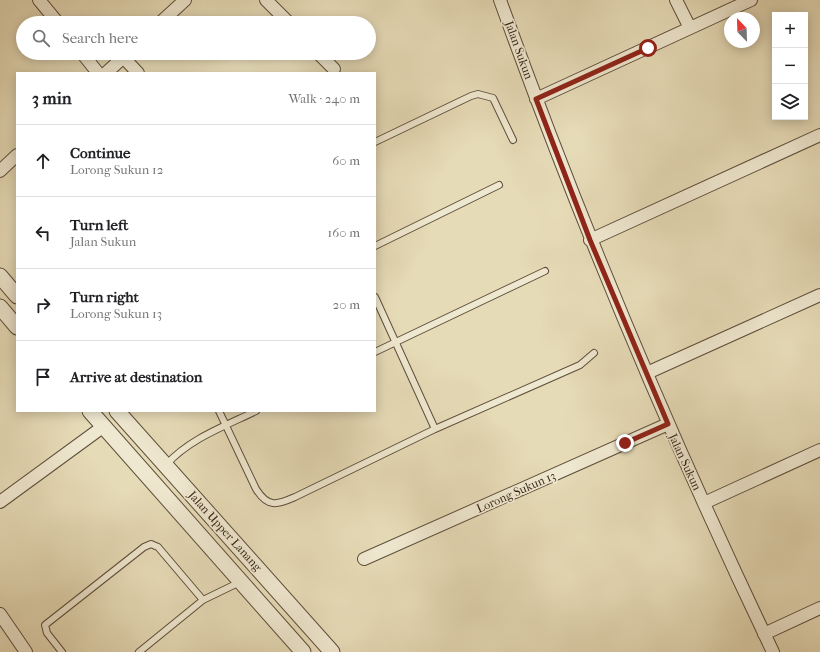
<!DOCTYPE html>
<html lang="en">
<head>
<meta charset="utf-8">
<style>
  :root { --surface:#fff; --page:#f2f2f2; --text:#202124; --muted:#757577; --line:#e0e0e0 }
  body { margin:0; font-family:"IM FELL French Canon",serif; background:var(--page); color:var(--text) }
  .controls { position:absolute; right:12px; top:12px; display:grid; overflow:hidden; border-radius:0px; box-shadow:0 2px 10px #0003 }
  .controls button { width:36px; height:36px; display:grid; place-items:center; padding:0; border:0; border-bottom:1px solid var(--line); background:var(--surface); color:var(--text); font:20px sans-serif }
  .compass { position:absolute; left:724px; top:12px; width:36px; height:36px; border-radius:50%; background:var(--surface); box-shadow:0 2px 10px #0003; rotate:337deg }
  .stop { position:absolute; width:12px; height:12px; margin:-9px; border:3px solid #8f2418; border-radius:50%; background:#fff }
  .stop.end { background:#8f2418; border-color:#fff; box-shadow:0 1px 4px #0008 }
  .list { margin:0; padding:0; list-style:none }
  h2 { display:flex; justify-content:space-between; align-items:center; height:52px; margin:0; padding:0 16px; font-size:17px }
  h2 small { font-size:13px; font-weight:400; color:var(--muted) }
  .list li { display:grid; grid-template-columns:26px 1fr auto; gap:12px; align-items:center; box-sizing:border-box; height:72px; padding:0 16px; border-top:1px solid var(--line) }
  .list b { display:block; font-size:15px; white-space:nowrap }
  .list p { margin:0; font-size:13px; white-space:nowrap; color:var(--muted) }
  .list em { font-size:13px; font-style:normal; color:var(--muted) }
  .icon { flex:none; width:22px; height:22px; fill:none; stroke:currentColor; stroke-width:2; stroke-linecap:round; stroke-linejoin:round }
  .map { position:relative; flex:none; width:820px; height:652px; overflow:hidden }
  .search { position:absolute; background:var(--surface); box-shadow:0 2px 10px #0003; left:16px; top:16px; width:360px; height:44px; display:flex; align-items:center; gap:10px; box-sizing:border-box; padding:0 14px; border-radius:22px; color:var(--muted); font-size:15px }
  .panel { position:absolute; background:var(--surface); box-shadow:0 2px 10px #0003; left:16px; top:72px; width:360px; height:340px; border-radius:0px }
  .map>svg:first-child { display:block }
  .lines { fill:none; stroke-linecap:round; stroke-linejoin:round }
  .service-casing { stroke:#5e4e3b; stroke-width:8 }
  .minor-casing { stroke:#5e4e3b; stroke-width:14 }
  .tertiary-casing { stroke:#5e4e3b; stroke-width:17 }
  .service { stroke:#efe8d0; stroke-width:6 }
  .minor { stroke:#efe8d0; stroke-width:12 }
  .tertiary { stroke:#efe8d0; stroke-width:15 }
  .route { stroke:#8f2418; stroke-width:5 }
  .labels { text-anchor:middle; stroke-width:3.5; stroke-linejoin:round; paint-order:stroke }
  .street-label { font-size:12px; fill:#311f12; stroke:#efe8d0 }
</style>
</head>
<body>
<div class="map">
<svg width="820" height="652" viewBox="0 0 820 652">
  <rect width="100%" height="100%" fill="#e6dbb7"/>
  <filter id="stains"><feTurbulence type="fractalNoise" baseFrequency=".005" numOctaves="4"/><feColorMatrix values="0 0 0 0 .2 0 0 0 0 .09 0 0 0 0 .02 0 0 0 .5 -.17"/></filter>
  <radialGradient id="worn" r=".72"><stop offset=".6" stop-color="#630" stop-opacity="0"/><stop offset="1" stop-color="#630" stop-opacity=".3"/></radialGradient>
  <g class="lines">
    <g class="service-casing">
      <path id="service" d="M375,142L471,96L478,94L493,98L513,140
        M375,246L499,185
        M375,297L435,429
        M375,352L545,271
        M219,411L256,489C268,508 277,505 295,497L435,429L580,365L594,353
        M166,465C189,439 225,426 256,411
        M62,652L47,633L45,625L144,547L151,544L158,547L203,600
        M139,652L203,600L240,582"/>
    </g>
    <g class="minor-casing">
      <path id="minor" d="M39,0L58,23
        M266,0L289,23
        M500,0C580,222 671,439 773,652
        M676,0L690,28
        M160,23L185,0
        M82,53L98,73
        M318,53L334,69
        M123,57L138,73
        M106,73L128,53
        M536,99L751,0
        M0,171L17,155
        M590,240L820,135
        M647,373L820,295
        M0,502L104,426
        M704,503L820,450
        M364,559L668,424
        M0,614L26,652
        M764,634L820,608"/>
    </g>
    <g class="tertiary-casing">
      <path id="tertiary" d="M0,276L17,296
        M0,307L17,327
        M90,411L303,652
        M117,411L332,652"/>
    </g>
    <use href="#service" class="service"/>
    <use href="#minor" class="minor"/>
    <use href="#tertiary" class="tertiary"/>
  </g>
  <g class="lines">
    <path class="route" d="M625,443L668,424L590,240L536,99L648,48"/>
  </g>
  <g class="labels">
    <g class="street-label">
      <text transform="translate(519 50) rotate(70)" y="4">Jalan Sukun</text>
      <text transform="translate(685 462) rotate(65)" y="4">Jalan Sukun</text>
      <text transform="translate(516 492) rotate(-24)" y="4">Lorong Sukun 13</text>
      <text transform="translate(225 531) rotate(48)" y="4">Jalan Upper Lanang</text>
    </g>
  </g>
  <rect width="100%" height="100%" filter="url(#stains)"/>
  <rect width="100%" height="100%" fill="url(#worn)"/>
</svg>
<div class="controls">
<button>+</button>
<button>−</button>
<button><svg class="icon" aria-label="layers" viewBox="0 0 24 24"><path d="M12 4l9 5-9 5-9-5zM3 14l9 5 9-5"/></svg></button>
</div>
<svg class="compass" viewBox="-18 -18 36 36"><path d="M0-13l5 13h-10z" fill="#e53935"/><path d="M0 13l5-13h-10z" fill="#757577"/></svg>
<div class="stop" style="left:648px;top:48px"></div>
<div class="stop end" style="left:625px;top:443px"></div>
<div class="search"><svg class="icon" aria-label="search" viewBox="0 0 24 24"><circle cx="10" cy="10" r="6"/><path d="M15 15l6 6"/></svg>Search here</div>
<section class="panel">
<h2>3 min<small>Walk · 240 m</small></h2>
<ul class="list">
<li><svg class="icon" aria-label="ahead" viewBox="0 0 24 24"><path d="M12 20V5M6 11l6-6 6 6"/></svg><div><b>Continue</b><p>Lorong Sukun 12</p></div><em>60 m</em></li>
<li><svg class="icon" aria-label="left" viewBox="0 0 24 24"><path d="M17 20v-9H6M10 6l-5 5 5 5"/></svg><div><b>Turn left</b><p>Jalan Sukun</p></div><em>160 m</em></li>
<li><svg class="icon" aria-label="right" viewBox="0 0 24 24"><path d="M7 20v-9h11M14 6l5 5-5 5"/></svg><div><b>Turn right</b><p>Lorong Sukun 13</p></div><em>20 m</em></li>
<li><svg class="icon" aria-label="arrive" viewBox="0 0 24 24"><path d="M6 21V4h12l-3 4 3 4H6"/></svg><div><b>Arrive at destination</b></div></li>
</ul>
</section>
</div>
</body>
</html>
